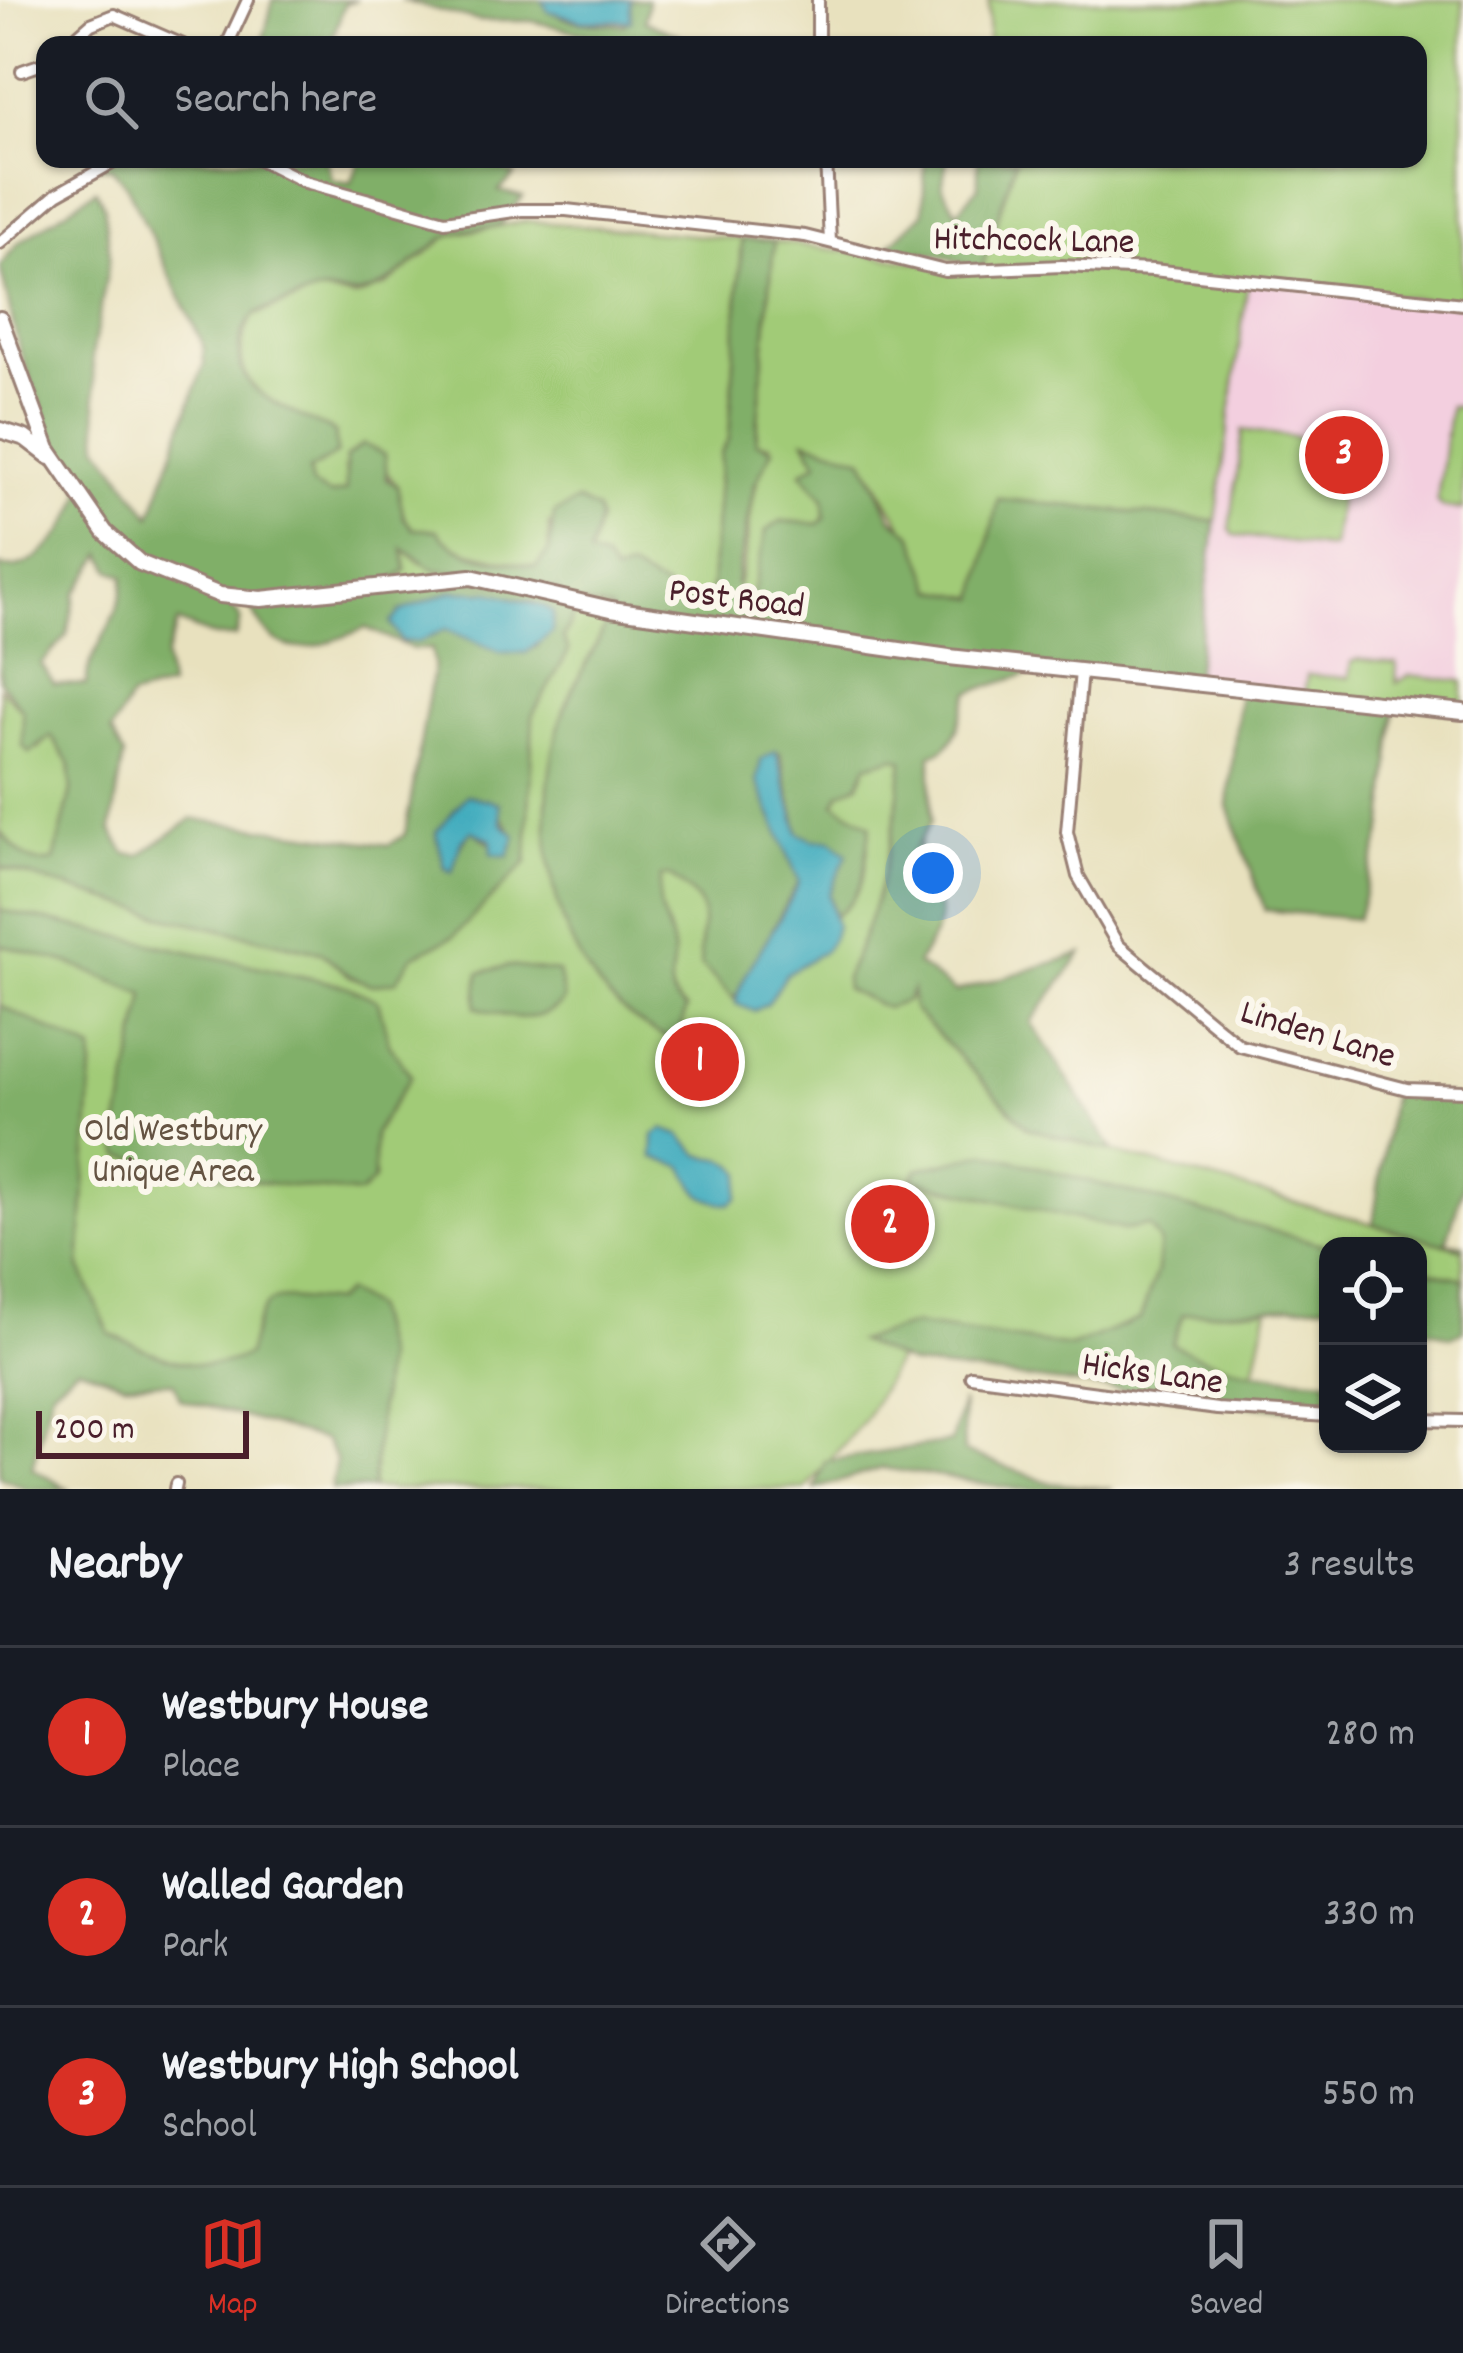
<!DOCTYPE html>
<html lang="en">
<head>
<meta charset="utf-8">
<style>
  :root { --surface:#171b24; --page:#242831; --text:#f1f3f6; --muted:#9ea1a6; --line:#363941; --accent:#d93025 }
  body { margin:0; font-family:Dekko,sans-serif; background:var(--page); color:var(--text) }
  .controls { position:absolute; right:36px; bottom:36px; display:grid; overflow:hidden; border-radius:24px; box-shadow:0 3px 9px #0004 }
  .controls button { width:108px; height:108px; display:grid; place-items:center; padding:0; border:0; border-bottom:3px solid var(--line); background:var(--surface); color:var(--text); font:60px sans-serif }
  .scale { position:absolute; left:36px; bottom:30px; width:213px; box-sizing:border-box; padding-left:12px; border:6px solid #4a1f2b; border-top:0; font-size:33px; line-height:42px; white-space:nowrap; color:#4a1f2b; -webkit-text-stroke:9px #fbf7ec; paint-order:stroke }
  .you { position:absolute; left:933px; top:873px; width:42px; height:42px; margin:-30px; border:9px solid #fff; border-radius:50%; background:#1a73e8; box-shadow:0 0 0 18px #1a73e833 }
  .badge { display:grid; place-items:center; width:78px; height:78px; border-radius:50%; background:var(--accent); color:#fff; font-size:39px; font-weight:700 }
  .pin { position:absolute; translate:-50% -50%; border:6px solid #fff; box-shadow:0 3px 12px #0006 }
  .list { margin:0; padding:0; list-style:none }
  h2 { display:flex; justify-content:space-between; align-items:center; height:156px; margin:0; padding:0 48px; font-size:51px }
  h2 small { font-size:39px; font-weight:400; color:var(--muted) }
  .list li { display:grid; grid-template-columns:78px 1fr auto; gap:36px; align-items:center; box-sizing:border-box; height:180px; padding:0 48px; border-top:3px solid var(--line) }
  .list b { display:block; font-size:45px; white-space:nowrap }
  .list p { margin:0; font-size:39px; white-space:nowrap; color:var(--muted) }
  .list em { font-size:39px; font-style:normal; color:var(--muted) }
  .icon { flex:none; width:66px; height:66px; fill:none; stroke:currentColor; stroke-width:2; stroke-linecap:round; stroke-linejoin:round }
  .map { position:relative; flex:none; width:1463px; height:1489px; overflow:hidden }
  .search { position:absolute; background:var(--surface); box-shadow:0 3px 9px #0004; left:36px; right:36px; top:36px; height:132px; display:flex; align-items:center; gap:30px; box-sizing:border-box; padding:0 42px; border-radius:24px; color:var(--muted); font-size:45px }
  .sheet { height:696px; background:var(--surface) }
  nav { display:flex; justify-content:space-around; align-items:center; box-sizing:border-box; height:168px; border-top:3px solid var(--line); background:var(--surface); font-size:33px; color:var(--muted) }
  nav a { display:grid; justify-items:center; gap:6px }
  nav .on { color:var(--accent) }
  .map>svg:first-child { display:block }
  .built { fill:#f3cfdf }
  .green { fill:#a1cb77; stroke:#767551; stroke-width:3 }
  .forest { fill:#80af68; stroke:#65674a; stroke-width:3; fill-rule:evenodd }
  .water { fill:#40acbe; stroke:#456674; stroke-width:3 }
  .lines { fill:none; stroke-linecap:round; stroke-linejoin:round }
  .minor-casing { stroke:#998074; stroke-width:16 }
  .major-casing { stroke:#998074; stroke-width:20 }
  .minor { stroke:#fff; stroke-width:10 }
  .major { stroke:#fff; stroke-width:14 }
  .labels { text-anchor:middle; stroke-width:12; stroke-linejoin:round; paint-order:stroke }
  .street-label { font-size:36px; fill:#4a1f2b; stroke:#fbf7ec }
  .park-label { font-size:36px; fill:#645342; stroke:#fbf7ec }
</style>
</head>
<body>
<div class="map">
<svg width="1463" height="1489" viewBox="0 0 1463 1489">
  <rect width="100%" height="100%" fill="#fbf7ec"/>
  <filter id="ink" filterUnits="userSpaceOnUse"><feTurbulence type="fractalNoise" baseFrequency=".00833" numOctaves="2"/><feDisplacementMap in="SourceGraphic" scale="24" xChannelSelector="R" yChannelSelector="G"/><feConvolveMatrix kernelMatrix="1 2 1 2 8 2 1 2 1" color-interpolation-filters="sRGB"/></filter>
  <filter id="wash" filterUnits="userSpaceOnUse"><feTurbulence type="fractalNoise" baseFrequency=".004" numOctaves="4" result="noise"/><feDisplacementMap in="SourceGraphic" scale="48" xChannelSelector="R" yChannelSelector="G"/><feGaussianBlur stdDeviation="2.7" result="paint"/><feColorMatrix in="noise" values="0 0 0 0 0 0 0 0 0 0 0 0 0 0 0 0 0 1.4 0 .05"/><feComposite in="paint" operator="in"/></filter>
  <g filter="url(#wash)">
    <rect width="100%" height="100%" fill="#e8e1be"/>
    <path class="built" d="M1248,280L1463,304L1455,386L1463,388V712L1194,684Z"/>
    <path class="green" d="M989,0H1463V304L1248,280L1216,521L999,499L977,598L934,590C915,541 888,504 863,458L806,442L818,462L802,472L824,499L825,519L819,524L781,521L757,571L753,595L744,599L737,594C736,583 741,578 743,567C751,524 750,484 771,445L756,443L774,241L980,271L984,159H1418V45H988Z
      M527,221L742,239L729,439L718,478L711,589L697,604L614,574L549,524V551L536,568L469,552L413,529L404,518L397,486L383,468L344,469L350,482L347,491L330,495L312,485L308,471L335,432C279,407 215,389 252,316L318,292L356,297L387,285L449,235Z
      M1450,406L1463,408V510L1442,507L1437,501Z
      M1243,430L1346,444L1332,548L1234,535L1230,529Z
      M400,547L420,562L516,578L926,677L914,1009L1028,1128L1463,1249V1310L1418,1301V1246H1328V1282L1276,1272L1252,1381L897,1360L865,1419L805,1489H346L348,1436L76,1333L0,1277V867L162,916L395,969L456,589L382,587L406,570Z
      M1358,659L1397,664L1396,683L1410,675L1463,681V712L1304,696L1307,675L1349,678L1351,662Z
      M0,688L23,711L39,748L50,735L70,764L71,791L54,862C30,868 15,849 0,832Z"/>
    <path class="forest" d="M273,0H357L345,3L332,40L341,45H262Z
      M401,0H542C554,25 599,24 625,25L630,0H648L645,21L703,45H636L531,21H479Z
      M96,159H326L332,180L351,183L361,159H473L515,175L499,191L523,197L499,226C483,229 459,229 445,238C419,254 400,280 370,291C351,299 335,289 316,293C309,295 259,311 256,314C235,330 233,370 254,388C277,408 307,419 335,432L337,454L309,471L312,485L330,495L346,491V457L363,444L385,455L387,479L397,486L404,518L413,529L437,530C456,559 505,560 536,567L549,551L554,514L578,501L596,510L599,519L589,555L605,560L614,574L629,569L687,600H704L711,589L721,453L729,439L742,239L774,241L756,442L773,449L754,486L736,584L744,599L753,594L766,531L781,521L819,524L825,518L824,498L802,472L818,462L805,440L863,458L892,518L913,535L934,590L977,598L998,499L1216,521L1194,684L1048,668L970,692C958,716 960,747 931,755V822L908,860L909,881C955,908 942,922 917,964L955,992L1082,954L1031,1022L1114,1152L1028,1128L913,1009L912,991L907,1001L886,1008L846,989L845,978C878,910 896,836 903,760L895,757L867,765L859,784L840,793L835,804L871,825C863,865 871,890 835,916L829,895L838,870L799,833L780,753L757,781L799,881L734,999L701,965C695,914 722,914 670,876L661,877C655,919 668,916 673,950C676,976 659,991 686,1009L677,1041C548,996 525,826 564,710C576,675 600,646 611,610L580,603L563,638L569,651L533,714L527,862L454,936L413,956L396,981L372,985L350,976L321,952L162,916L0,867V832C16,849 30,868 54,861L71,791L70,764L51,736L30,753L23,746V711L0,681V566C35,578 77,520 82,490L56,445L19,348L0,266L18,243L96,190L104,206L110,256L92,356L99,445L151,516L204,364L203,344L127,186L112,168L94,166ZM403,548L435,570L500,574L559,591L463,581L386,585L406,570ZM103,554L111,570L124,576C124,618 88,648 86,685L54,684L41,664L67,636L76,593ZM501,595L534,602L538,646C505,665 478,636 446,629L418,642L400,611ZM249,602C275,668 314,649 366,628L413,649H432L434,664L405,834L389,845L192,819L140,855L126,854L111,830L124,755L111,732L131,697L169,687L165,658L178,622L215,637H236L241,619L229,603ZM502,817L515,837L509,856L471,830L445,868L436,832Z
      M925,159H947L942,187L957,212L978,187V159H1016L981,271L945,256L887,248L923,213Z
      M1240,689L1395,705L1384,826L1357,919L1265,910L1228,806Z
      M0,910L346,986L378,1001L389,1044L411,1076L374,1134V1180L360,1194L240,1180L121,1156L116,1139L145,994L68,963L0,945Z
      M508,966L558,972L564,1000C542,1026 504,1018 476,1007L479,973Z
      M0,1005L93,1051L80,1267L110,1334C155,1353 200,1380 247,1355C266,1287 266,1297 334,1302L346,1292L372,1307L384,1358L372,1489H331L336,1460L325,1440L180,1399L174,1382L124,1383L78,1367L52,1389L32,1468L68,1489H28L0,1477Z
      M1392,1091L1463,1100V1186L1446,1243L1463,1244V1249L1373,1224Z
      M986,1153L1328,1246V1304L1183,1314L1172,1344C1219,1369 1275,1377 1328,1379V1409L1275,1408L912,1365L858,1341L913,1325L1071,1347L1140,1319L1157,1271L1160,1242L1148,1226L1124,1230L912,1180L918,1169Z
      M1418,1268L1463,1279V1331L1451,1337L1418,1326Z
      M962,1401L964,1452L1051,1483L1113,1489H1018L883,1468L815,1489L825,1461L951,1442Z"/>
    <path class="water" d="M542,0H630L631,21H582L548,11Z
      M452,591L491,592L546,607L553,613L552,632L526,653L500,652L446,629L418,642L401,641L391,623L401,611Z
      M776,751L799,833L813,840H831L847,854L829,895L836,926L832,939L824,951L786,974L767,1004L754,1011L736,1004C734,981 789,912 799,881L757,781L761,760Z
      M467,795L499,803L502,824L516,836L508,856L492,854L491,839L471,831L461,841L452,872L445,868L436,832Z
      M663,1129L680,1135L700,1155C718,1161 726,1154 742,1173L738,1198L730,1204C698,1200 698,1192 683,1166L653,1158L654,1135Z"/>
  </g>
  <g filter="url(#ink)">
    <g class="lines">
      <g class="minor-casing">
        <path id="minor" d="M67,45L91,24L114,15L183,45
          M227,45L248,0
          M818,45V0
          M22,71L45,63
          M259,159L305,182L445,221L521,210H566L805,236L945,271L1062,266L1153,270L1463,304
          M826,159L830,242
          M0,243L57,194L119,159
          M1081,671L1067,832L1078,876L1118,945L1240,1046L1407,1089L1463,1091
          M971,1376L1217,1409L1328,1416
          M1418,1420L1463,1421
          M175,1489L176,1484"/>
      </g>
      <g class="major-casing">
        <path id="major" d="M0,319L48,449L105,532L140,563L220,595L261,599L471,577L611,609L949,657L1463,712
          M0,430L25,438L50,457"/>
      </g>
      <use href="#minor" class="minor"/>
      <use href="#major" class="major"/>
    </g>
  </g>
  <g class="labels">
    <g class="street-label">
      <text transform="translate(1034 237) rotate(1)" y="13">Hitchcock Lane</text>
      <text transform="translate(737 595) rotate(7)" y="13">Post Road</text>
      <text transform="translate(1319 1031) rotate(17)" y="13">Linden Lane</text>
      <text transform="translate(1153 1370) rotate(8)" y="13">Hicks Lane</text>
    </g>
    <g class="park-label">
      <text x="173" y="1140">Old Westbury<tspan x="173" dy="41">Unique Area</tspan></text>
    </g>
  </g>
</svg>
<div class="controls">
<button><svg class="icon" aria-label="locate" viewBox="0 0 24 24"><circle cx="12" cy="12" r="6"/><path d="M12 2v4M12 18v4M2 12h4M18 12h4"/></svg></button>
<button><svg class="icon" aria-label="layers" viewBox="0 0 24 24"><path d="M12 4l9 5-9 5-9-5zM3 14l9 5 9-5"/></svg></button>
</div>
<div class="scale">200 m</div>
<div class="you"></div>
<div class="pin badge" style="left:700px;top:1062px">1</div>
<div class="pin badge" style="left:890px;top:1224px">2</div>
<div class="pin badge" style="left:1344px;top:455px">3</div>
<div class="search"><svg class="icon" aria-label="search" viewBox="0 0 24 24"><circle cx="10" cy="10" r="6"/><path d="M15 15l6 6"/></svg>Search here</div>
</div>
<section class="sheet">
<h2>Nearby<small>3 results</small></h2>
<ul class="list">
<li><span class="badge">1</span><div><b>Westbury House</b><p>Place</p></div><em>280 m</em></li>
<li><span class="badge">2</span><div><b>Walled Garden</b><p>Park</p></div><em>330 m</em></li>
<li><span class="badge">3</span><div><b>Westbury High School</b><p>School</p></div><em>550 m</em></li>
</ul>
</section>
<nav>
<a class="on"><svg class="icon" aria-label="map" viewBox="0 0 24 24"><path d="M3 6l6-2 6 2 6-2v14l-6 2-6-2-6 2zM9 4v14M15 6v14"/></svg>Map</a>
<a><svg class="icon" aria-label="directions" viewBox="0 0 24 24"><path d="M12 3l9 9-9 9-9-9zM9 14v-3h6M13 9l2 2-2 2"/></svg>Directions</a>
<a><svg class="icon" aria-label="saved" viewBox="0 0 24 24"><path d="M7 4h10v16l-5-4-5 4z"/></svg>Saved</a>
</nav>
</body>
</html>
